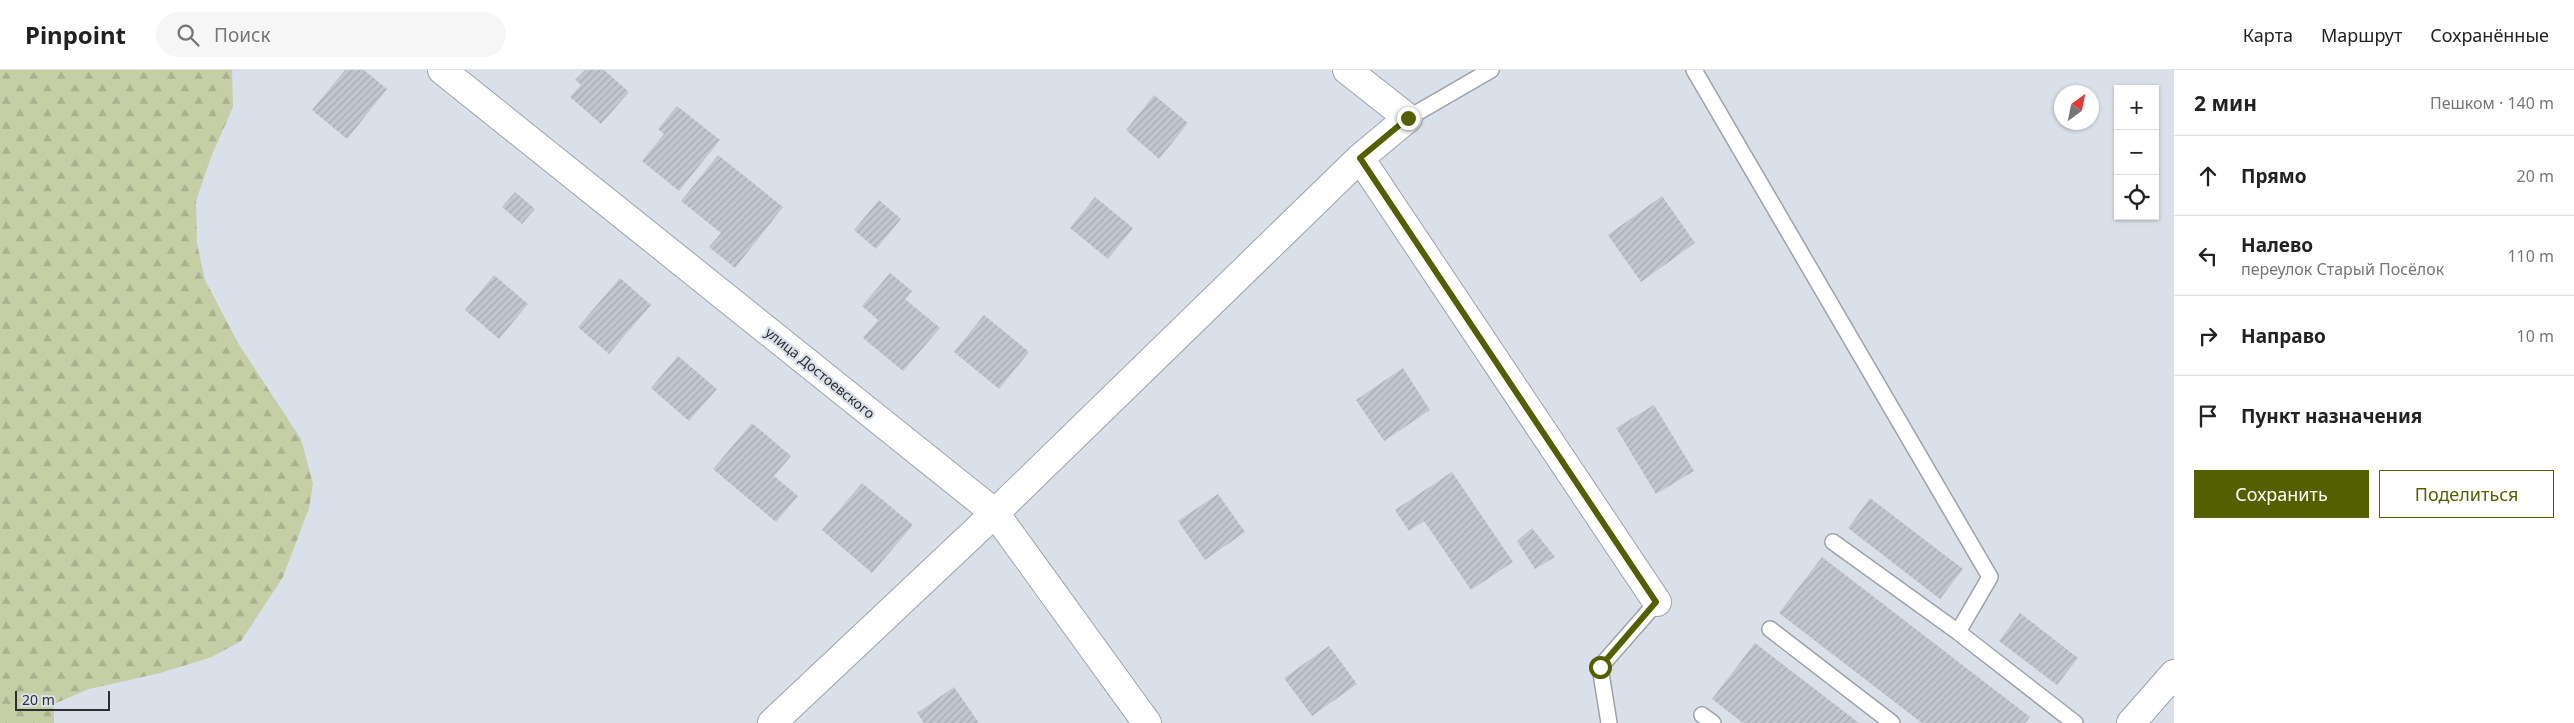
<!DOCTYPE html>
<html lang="ru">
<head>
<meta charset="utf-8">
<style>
  :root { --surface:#fff; --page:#f6f6f6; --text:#222; --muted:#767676; --line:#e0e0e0; --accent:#546000 }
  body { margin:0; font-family:"Noto Sans",sans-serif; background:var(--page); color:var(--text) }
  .controls { position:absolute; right:15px; top:15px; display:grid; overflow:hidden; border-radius:0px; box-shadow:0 1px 4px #0004 }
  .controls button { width:45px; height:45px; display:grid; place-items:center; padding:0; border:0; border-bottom:1px solid var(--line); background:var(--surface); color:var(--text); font:25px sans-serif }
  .compass { position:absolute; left:2054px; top:15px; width:45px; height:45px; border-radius:50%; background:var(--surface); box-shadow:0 1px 4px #0004; rotate:33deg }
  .scale { position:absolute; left:15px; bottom:12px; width:95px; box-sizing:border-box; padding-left:5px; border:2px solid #2d2f33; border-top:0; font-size:14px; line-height:18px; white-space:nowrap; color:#2d2f33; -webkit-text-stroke:4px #dae0e9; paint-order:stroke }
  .stop { position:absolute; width:15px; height:15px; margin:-11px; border:4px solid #546000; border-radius:50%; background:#fff }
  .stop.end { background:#546000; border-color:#fff; box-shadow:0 1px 5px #0008 }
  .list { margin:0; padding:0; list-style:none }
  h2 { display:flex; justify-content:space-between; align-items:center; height:65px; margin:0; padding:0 20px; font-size:21px }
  h2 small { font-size:16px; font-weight:400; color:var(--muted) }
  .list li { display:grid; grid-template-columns:32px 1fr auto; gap:15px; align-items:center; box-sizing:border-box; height:80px; padding:0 20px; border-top:1px solid var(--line) }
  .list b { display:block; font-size:19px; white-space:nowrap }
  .list p { margin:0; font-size:16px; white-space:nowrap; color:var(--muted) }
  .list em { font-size:16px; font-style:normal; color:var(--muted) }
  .actions { display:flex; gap:10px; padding:15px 20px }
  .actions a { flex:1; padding:11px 0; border:1px solid var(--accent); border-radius:0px; text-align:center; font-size:18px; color:var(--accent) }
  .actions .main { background:var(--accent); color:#fff }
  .icon { flex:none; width:28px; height:28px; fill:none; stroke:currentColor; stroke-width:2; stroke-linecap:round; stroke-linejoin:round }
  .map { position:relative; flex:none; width:2174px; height:653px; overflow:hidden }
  header { display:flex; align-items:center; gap:30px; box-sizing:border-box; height:70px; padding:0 25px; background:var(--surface); border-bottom:1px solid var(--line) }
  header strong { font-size:24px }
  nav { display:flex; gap:28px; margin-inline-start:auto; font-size:18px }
  .search { width:350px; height:45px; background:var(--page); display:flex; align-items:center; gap:12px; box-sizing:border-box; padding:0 18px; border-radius:28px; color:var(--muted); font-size:19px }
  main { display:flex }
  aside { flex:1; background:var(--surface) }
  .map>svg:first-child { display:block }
  .forest { fill:url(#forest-firs) }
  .building { fill:url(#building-hatch) }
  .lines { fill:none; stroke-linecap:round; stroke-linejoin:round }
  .service-casing { stroke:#9da2aa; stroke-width:18 }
  .minor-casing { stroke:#9da2aa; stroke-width:30 }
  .service { stroke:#fff; stroke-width:15 }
  .minor { stroke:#fff; stroke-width:28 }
  .route { stroke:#546000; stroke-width:6 }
  .labels { text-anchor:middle; stroke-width:4.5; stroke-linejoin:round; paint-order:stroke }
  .street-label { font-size:14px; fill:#2d2f33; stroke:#dae0e9 }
</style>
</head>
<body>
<header>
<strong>Pinpoint</strong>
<div class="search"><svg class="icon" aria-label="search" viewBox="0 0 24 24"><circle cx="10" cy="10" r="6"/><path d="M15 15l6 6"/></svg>Поиск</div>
<nav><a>Карта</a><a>Маршрут</a><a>Сохранённые</a></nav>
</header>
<main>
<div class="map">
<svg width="2174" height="653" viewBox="0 0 2174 653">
  <defs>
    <pattern id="forest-firs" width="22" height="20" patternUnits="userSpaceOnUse" patternTransform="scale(1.25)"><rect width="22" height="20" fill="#c5cea5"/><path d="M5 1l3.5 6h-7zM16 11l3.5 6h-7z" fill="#aab18e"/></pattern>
    <pattern id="building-hatch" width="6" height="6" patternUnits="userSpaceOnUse" patternTransform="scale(1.25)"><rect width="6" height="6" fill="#c1c6cf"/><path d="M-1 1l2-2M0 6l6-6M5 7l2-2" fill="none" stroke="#a6aab2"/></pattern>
  </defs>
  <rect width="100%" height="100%" fill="#dae0e9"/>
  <path class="forest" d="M0,0H232L233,37L211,87L196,131L197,173L205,210L238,273L301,369L313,414L309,438L283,507L241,571L212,587L160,603L89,619L54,634V653H0Z"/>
  <path class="building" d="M345,0H364L387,19L347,69L312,40Z
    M585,0H604L629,22L601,54L570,27L581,15L575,10Z
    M1154,25L1188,53L1159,89L1126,60Z
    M677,36L720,70L679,121L642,91L664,64L658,59Z
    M718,85L783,137L735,198L709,177L721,163L681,131Z
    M515,122L535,139L522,154L502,137Z
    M1662,126L1695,173L1641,212L1608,165Z
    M1095,127L1133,158L1108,189L1070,158Z
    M879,130L901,149L876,179L854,160Z
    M890,203L912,221L905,229L940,258L903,301L863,268L878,250L862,236Z
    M494,205L528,234L499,269L465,240Z
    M620,208L651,235L609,284L578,257Z
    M984,245L1029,282L999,319L954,282Z
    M678,286L717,319L689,351L651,318Z
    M1403,298L1430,340L1384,371L1356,330Z
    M1654,335L1694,401L1656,424L1616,358Z
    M752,353L791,386L774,406L798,426L776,452L713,399Z
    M1452,402L1513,492L1471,520L1424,451L1409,461L1395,440Z
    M862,413L913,455L872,503L822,460Z
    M1218,424L1245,462L1205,490L1178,451Z
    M1870,428L1963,499L1940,529L1848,458Z
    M1532,458L1555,487L1535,499L1517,471Z
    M1822,487L2030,647L2025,653H1922L1779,543Z
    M2020,543L2078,588L2057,615L1999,571Z
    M1755,573L1859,653H1743L1712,629Z
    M1329,576L1357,614L1312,646L1284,608Z
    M954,617L979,653H924L917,643Z"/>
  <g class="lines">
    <g class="service-casing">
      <path id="service" d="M1694,0L1990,507L1958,562
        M1408,48L1491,0
        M1833,472L1958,562L2075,653
        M1770,559L1892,653
        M1702,645L1713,653
        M1609,653L1600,597L1657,532"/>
    </g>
    <g class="minor-casing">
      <path id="minor" d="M442,0L995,443L1147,653
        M1360,88L1657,532
        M772,653L995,443L1360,88L1408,48L1347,0
        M2131,653L2174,604"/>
    </g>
    <use href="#service" class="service"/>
    <use href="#minor" class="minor"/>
  </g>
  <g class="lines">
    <path class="route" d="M1408,48L1360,88L1656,532L1600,597"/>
  </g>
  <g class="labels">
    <g class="street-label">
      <text transform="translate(820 303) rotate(39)" y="5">улица Достоевского</text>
    </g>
  </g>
</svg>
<div class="controls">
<button>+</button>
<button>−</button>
<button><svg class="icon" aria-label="locate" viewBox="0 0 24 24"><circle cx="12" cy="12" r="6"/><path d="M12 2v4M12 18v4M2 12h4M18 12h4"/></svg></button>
</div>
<svg class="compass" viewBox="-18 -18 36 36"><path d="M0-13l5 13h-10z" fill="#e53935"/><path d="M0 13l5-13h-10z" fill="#767676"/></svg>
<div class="scale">20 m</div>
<div class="stop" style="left:1600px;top:597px"></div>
<div class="stop end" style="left:1408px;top:48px"></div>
</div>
<aside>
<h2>2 мин<small>Пешком · 140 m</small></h2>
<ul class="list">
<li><svg class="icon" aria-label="ahead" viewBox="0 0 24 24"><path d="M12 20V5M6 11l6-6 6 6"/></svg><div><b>Прямо</b></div><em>20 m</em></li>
<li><svg class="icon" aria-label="left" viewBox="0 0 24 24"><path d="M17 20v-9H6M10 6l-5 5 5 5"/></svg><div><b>Налево</b><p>переулок Старый Посёлок</p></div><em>110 m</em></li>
<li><svg class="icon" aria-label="right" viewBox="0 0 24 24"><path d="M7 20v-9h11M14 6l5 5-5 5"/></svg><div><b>Направо</b></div><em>10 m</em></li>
<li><svg class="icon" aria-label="arrive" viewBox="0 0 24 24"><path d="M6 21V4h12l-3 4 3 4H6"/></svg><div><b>Пункт назначения</b></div></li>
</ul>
<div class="actions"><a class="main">Сохранить</a><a>Поделиться</a></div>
</aside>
</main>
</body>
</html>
